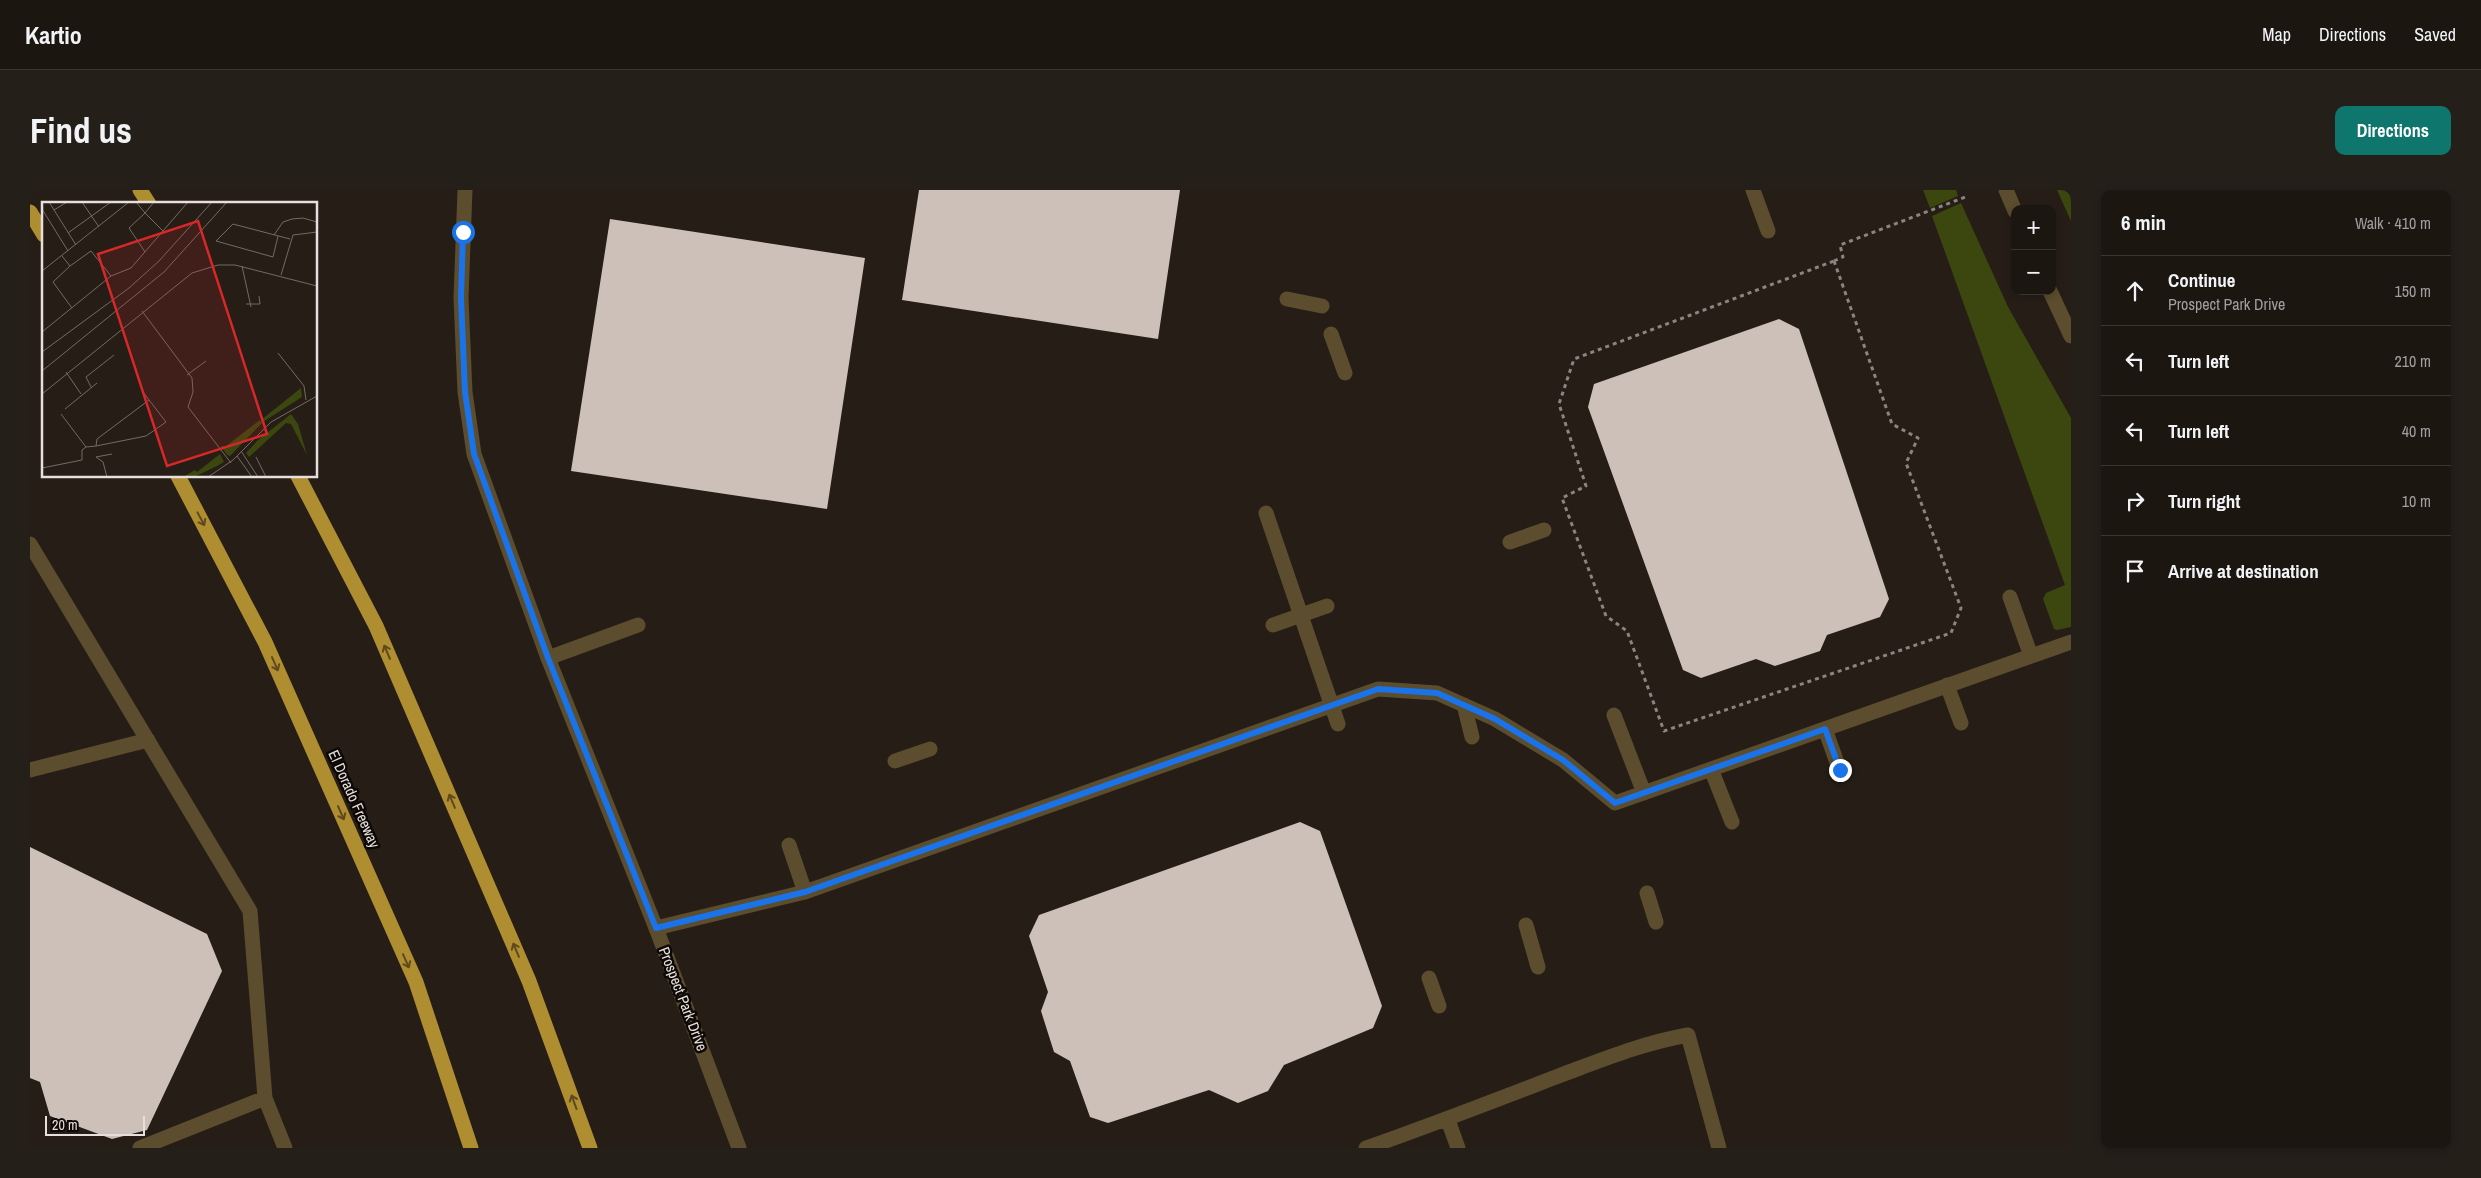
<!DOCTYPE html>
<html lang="en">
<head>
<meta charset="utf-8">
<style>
  :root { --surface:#1c1611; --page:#251f1a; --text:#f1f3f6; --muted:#a09f9f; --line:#3a3531; --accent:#0f766e }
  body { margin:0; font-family:"Archivo Narrow",sans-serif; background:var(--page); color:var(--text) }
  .controls { position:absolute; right:15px; top:15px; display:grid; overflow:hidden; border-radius:10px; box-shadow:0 2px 8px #0003 }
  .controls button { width:45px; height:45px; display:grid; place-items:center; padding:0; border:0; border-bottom:1px solid var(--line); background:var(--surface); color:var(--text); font:25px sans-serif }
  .scale { position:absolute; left:15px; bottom:12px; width:100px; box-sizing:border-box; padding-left:5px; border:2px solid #e6dfdb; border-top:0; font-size:14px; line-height:18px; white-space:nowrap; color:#e6dfdb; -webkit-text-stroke:4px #0c0806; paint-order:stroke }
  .stop { position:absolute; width:15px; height:15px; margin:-11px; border:4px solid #1a73e8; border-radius:50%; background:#fff }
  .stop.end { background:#1a73e8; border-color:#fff; box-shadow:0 1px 5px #0008 }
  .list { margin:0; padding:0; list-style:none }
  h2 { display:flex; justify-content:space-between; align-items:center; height:65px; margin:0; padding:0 20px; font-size:21px }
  h2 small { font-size:16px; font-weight:400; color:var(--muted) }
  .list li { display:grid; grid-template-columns:32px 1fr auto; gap:15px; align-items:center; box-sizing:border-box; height:70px; padding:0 20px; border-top:1px solid var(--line) }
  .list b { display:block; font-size:19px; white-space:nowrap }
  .list p { margin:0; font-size:16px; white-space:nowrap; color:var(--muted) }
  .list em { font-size:16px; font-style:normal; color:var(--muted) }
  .icon { flex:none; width:28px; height:28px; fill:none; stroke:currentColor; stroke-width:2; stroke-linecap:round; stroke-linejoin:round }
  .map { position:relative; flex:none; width:2041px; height:958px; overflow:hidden; border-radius:10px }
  header { display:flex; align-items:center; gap:30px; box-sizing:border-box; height:70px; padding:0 25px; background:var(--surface); border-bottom:1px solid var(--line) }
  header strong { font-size:24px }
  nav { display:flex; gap:28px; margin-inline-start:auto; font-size:18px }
  .intro { display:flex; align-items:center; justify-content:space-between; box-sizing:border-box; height:120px; padding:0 30px }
  h1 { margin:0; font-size:35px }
  .button { padding:12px 22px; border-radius:10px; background:var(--accent); color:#fff; font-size:18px; font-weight:700 }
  main { display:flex; gap:30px; padding:0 30px }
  aside { flex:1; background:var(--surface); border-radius:10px; box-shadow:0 2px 8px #0003 }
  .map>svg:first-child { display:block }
  .green { fill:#3c470f }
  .building { fill:#ccc0b8 }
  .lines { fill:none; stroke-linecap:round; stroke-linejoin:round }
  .path { stroke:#8c847f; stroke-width:3; stroke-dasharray:4 4; stroke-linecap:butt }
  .service { stroke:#5b4d2d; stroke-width:15 }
  .minor { stroke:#5b4d2d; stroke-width:15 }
  .tertiary { stroke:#5b4d2d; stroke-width:15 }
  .motorway { stroke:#af8d31; stroke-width:15 }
  .oneway { stroke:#5e4a1c }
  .route { stroke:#1a73e8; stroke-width:6 }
  .labels { text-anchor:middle; stroke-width:5; stroke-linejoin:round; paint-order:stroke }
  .street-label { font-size:15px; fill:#e6dfdb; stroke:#0c0806 }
  .inset-road { fill:none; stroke:#736b65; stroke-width:1 }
  .view { fill:#d62828; fill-opacity:0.15; stroke:#d62828; stroke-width:2.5 }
  .inset-edge { fill:none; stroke:#e6dfdb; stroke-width:2.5 }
</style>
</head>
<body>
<header>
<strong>Kartio</strong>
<nav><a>Map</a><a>Directions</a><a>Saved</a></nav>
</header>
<div class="intro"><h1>Find us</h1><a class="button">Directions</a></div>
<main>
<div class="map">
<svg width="2041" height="958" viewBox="0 0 2041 958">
  <rect width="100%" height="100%" fill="#261d17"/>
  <path class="green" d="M1893,0H1926L1928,6L1900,18Z
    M2027,0H2041V31Z
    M1931,13L1978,117L2041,228V437L2027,440L2024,439L2013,409L2016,403L2035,395L1902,26Z"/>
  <path class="building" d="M889,0H1150L1128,149L872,110Z
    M580,29L835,68L797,319L541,281Z
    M1749,129L1769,139L1859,409L1850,427L1797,445L1790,461L1745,476L1726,469L1671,488L1653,480L1558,217L1564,194Z
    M1270,632L1290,641L1352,816L1343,838L1254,875L1238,901L1208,913L1179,900L1078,933L1060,927L1040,871L1024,862L1011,821L1018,802L999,746L1009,725Z
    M0,657L177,744L192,781L117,940L82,949L20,926L10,892L0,888Z"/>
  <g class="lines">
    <path class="path" d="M1804,71L1862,234L1888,248L1876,273L1931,418L1921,443L1634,541L1597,441L1576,426L1532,308L1556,296L1529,214L1544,169Z
      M1804,71L1813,67L1810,55L1938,6"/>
    <path class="service" d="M1723,0L1738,41
      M1257,109L1292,116
      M1301,144L1315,183
      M1236,323L1308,534
      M1480,352L1514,340
      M0,354L220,721L235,908
      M1980,407L2001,466
      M1243,435L1297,416
      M518,468L608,435
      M1917,495L1931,533
      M1434,515L1442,547
      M1584,525L1614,603
      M1795,539L1810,581
      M865,571L900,559
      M1681,579L1702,632
      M0,580L118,550
      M759,655L775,702
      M1617,703L1626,732
      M1496,735L1508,777
      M626,738L775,702L1348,499L1407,503L1465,529L1533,570L1585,613L2041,452
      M1399,788L1409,816
      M1418,930L1428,958
      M110,958L235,908L255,958
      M1336,958C1402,935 1466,910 1531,885C1574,869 1613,853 1658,845L1689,958"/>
    <path class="minor" d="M1976,0L1985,21
      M2020,101L2041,146"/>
    <path class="tertiary" d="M435,0L431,108L435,202L444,264L518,468L626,738L709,958"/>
    <path class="motorway" d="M110,0L119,14
      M0,22L14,45
      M148,286L235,452L386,792L441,958
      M268,286L346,436L499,791L560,958"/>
  </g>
  <defs><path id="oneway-shaft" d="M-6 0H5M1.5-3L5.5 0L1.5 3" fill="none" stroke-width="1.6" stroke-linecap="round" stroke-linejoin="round" transform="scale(1.25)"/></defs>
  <g class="oneway">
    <use href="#oneway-shaft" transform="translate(171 329) rotate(62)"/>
    <use href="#oneway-shaft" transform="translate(357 462) rotate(-113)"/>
    <use href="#oneway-shaft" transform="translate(245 474) rotate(66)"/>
    <use href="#oneway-shaft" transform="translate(422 611) rotate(-113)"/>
    <use href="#oneway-shaft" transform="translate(311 623) rotate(66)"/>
    <use href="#oneway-shaft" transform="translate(486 760) rotate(-113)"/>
    <use href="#oneway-shaft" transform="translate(376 771) rotate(66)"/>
    <use href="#oneway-shaft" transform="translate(544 912) rotate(-110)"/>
  </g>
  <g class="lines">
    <path class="route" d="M433,42L431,108L435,202L444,264L518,468L626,738L775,702L1348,499L1407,503L1465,529L1533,570L1585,613L1795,539L1810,580"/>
  </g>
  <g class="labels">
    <g class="street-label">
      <text transform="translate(324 609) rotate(66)" y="5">El Dorado Freeway</text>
      <text transform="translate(653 809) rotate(69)" y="5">Prospect Park Drive</text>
    </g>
  </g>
  <g transform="translate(12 12)">
    <rect width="275" height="275" fill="#261d17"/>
    <path d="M259,186L260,195L221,220L219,218ZM249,212L256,222L265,253L249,222L244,221L207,255L204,251L216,238ZM218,218L220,221L188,254L185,253L179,244H184ZM178,252L182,260L175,264L154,274L141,275L153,268L155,270Z" fill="#3c470f"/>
    <path class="inset-road" d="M7,0L34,43M40,0L57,25M94,0L103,11L87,26L103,50M112,0L103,11L121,29M0,7L26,49M12,8L25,0M26,31L69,0M232,33L241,20L250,17L261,16L275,20M236,34L231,55L174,39L191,22L248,37M28,64L11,80L30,106M200,64L209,105M0,69L87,0M239,73L251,33L275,30M69,74L89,66L146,0M204,102H218L217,94M100,109L150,176L151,190L146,205L189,261M0,130L69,74L49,49L28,64L20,54M0,150L87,86L117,59L170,0M236,151L262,184L264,198M0,169L122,70L185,0M24,170L39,192M145,173L164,159M49,185L44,175L72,153M0,192L150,71L176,63H193L275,84M23,207L55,181M19,212L44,245M54,244L104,234L124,220L101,190M199,249L216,275M195,254L210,275M54,255L61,260L65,275M54,255L70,252M214,255L224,275M0,266L40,258V248L44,245L54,244L55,237L107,198M166,275L191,258L229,220L275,194"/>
    <path class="view" d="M156,19L225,232L125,264L56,52Z"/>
    <rect width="275" height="275" class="inset-edge"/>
  </g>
</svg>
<div class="controls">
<button>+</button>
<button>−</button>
</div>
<div class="scale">20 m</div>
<div class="stop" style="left:433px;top:42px"></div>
<div class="stop end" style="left:1810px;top:580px"></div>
</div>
<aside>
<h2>6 min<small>Walk · 410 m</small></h2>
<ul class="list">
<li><svg class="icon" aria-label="ahead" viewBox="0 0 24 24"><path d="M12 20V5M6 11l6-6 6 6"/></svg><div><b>Continue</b><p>Prospect Park Drive</p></div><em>150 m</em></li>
<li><svg class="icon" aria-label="left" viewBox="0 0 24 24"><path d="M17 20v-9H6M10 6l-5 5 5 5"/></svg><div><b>Turn left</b></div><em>210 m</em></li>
<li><svg class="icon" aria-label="left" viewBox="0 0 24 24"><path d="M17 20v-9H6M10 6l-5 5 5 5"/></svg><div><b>Turn left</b></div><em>40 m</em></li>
<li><svg class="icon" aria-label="right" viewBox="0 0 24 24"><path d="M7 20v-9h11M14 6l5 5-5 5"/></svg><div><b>Turn right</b></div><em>10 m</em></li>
<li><svg class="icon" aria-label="arrive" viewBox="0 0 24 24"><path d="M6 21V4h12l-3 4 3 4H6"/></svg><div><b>Arrive at destination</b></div></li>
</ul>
</aside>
</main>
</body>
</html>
